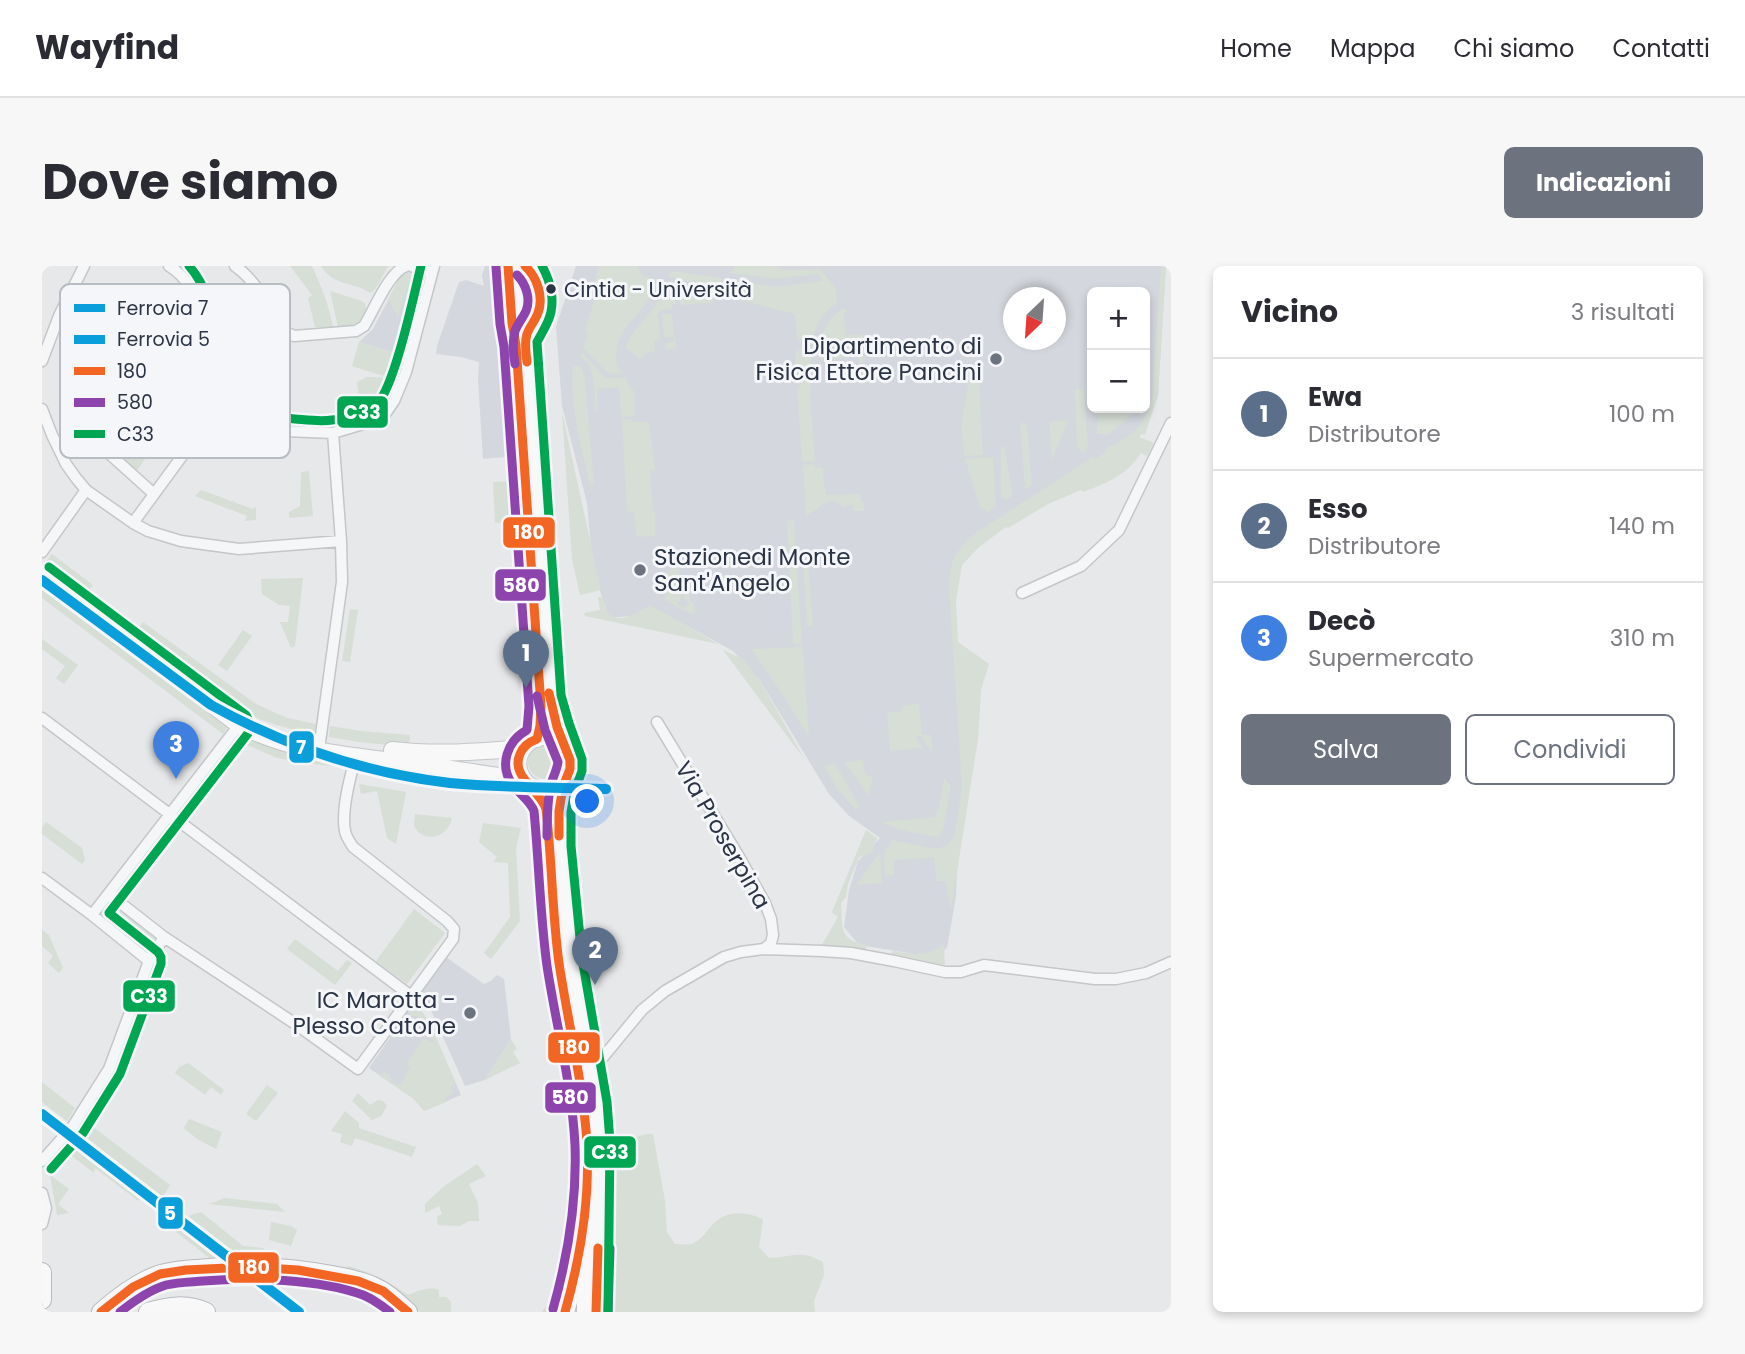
<!DOCTYPE html>
<html lang="it">
<head>
<meta charset="utf-8">
<style>
  :root { --surface:#fff; --page:#f7f7f7; --text:#2b2b33; --muted:#7c7c81; --line:#e1e1e2; --accent:#6c737f }
  body { margin:0; font-family:Poppins,sans-serif; background:var(--page); color:var(--text) }
  .controls { position:absolute; right:21px; top:21px; display:grid; overflow:hidden; border-radius:10px; box-shadow:0 4px 10px #0003 }
  .controls button { width:63px; height:63px; display:grid; place-items:center; padding:0; border:0; border-bottom:2px solid var(--line); background:var(--surface); color:var(--text); font:35px sans-serif }
  .compass { position:absolute; left:961px; top:21px; width:63px; height:63px; border-radius:50%; background:var(--surface); box-shadow:0 4px 10px #0003; rotate:205deg }
  .you { position:absolute; left:546px; top:536px; width:24px; height:24px; margin:-18px; border:5px solid #fff; border-radius:50%; background:#1a73e8; box-shadow:0 0 0 10px #1a73e833 }
  .badge { display:grid; place-items:center; width:46px; height:46px; border-radius:50%; background:var(--accent); color:#fff; font-size:23px; font-weight:700 }
  .pin { position:absolute; translate:-50% -58px; filter:drop-shadow(0 2px 4px #0008) }
  .pin::after { content:''; position:absolute; top:37px; width:24px; height:21px; background:inherit; clip-path:polygon(0 0,100% 0,50% 100%) }
  .list { margin:0; padding:0; list-style:none }
  h2 { display:flex; justify-content:space-between; align-items:center; height:91px; margin:0; padding:0 28px; font-size:30px }
  h2 small { font-size:23px; font-weight:400; color:var(--muted) }
  .list li { display:grid; grid-template-columns:46px 1fr auto; gap:21px; align-items:center; box-sizing:border-box; height:112px; padding:0 28px; border-top:2px solid var(--line) }
  .list b { display:block; font-size:26px; white-space:nowrap }
  .list p { margin:0; font-size:23px; white-space:nowrap; color:var(--muted) }
  .list em { font-size:23px; font-style:normal; color:var(--muted) }
  .actions { display:flex; gap:14px; padding:21px 28px }
  .actions a { flex:1; padding:16px 0; border:2px solid var(--accent); border-radius:10px; text-align:center; font-size:24px; color:var(--accent) }
  .actions .main { background:var(--accent); color:#fff }
  .map { position:relative; flex:none; width:1129px; height:1046px; overflow:hidden; border-radius:10px }
  header { display:flex; align-items:center; gap:42px; box-sizing:border-box; height:98px; padding:0 35px; background:var(--surface); border-bottom:2px solid var(--line) }
  header strong { font-size:33px }
  nav { display:flex; gap:38px; margin-inline-start:auto; font-size:24px }
  .intro { display:flex; align-items:center; justify-content:space-between; box-sizing:border-box; height:168px; padding:0 42px }
  h1 { margin:0; font-size:49px }
  .button { padding:18px 32px; border-radius:10px; background:var(--accent); color:#fff; font-size:24px; font-weight:700 }
  main { display:flex; gap:42px; padding:0 42px }
  aside { flex:1; background:var(--surface); border-radius:10px; box-shadow:0 4px 10px #0003 }
  .map>svg:first-child { display:block }
  .built { fill:#d4d7dd; fill-rule:evenodd }
  .green { fill:#d6ded6 }
  .lines { fill:none; stroke-linecap:round; stroke-linejoin:round }
  .minor-casing { stroke:#c4c6c8; stroke-width:13 }
  .secondary-casing { stroke:#c4c6c8; stroke-width:18 }
  .trunk-casing { stroke:#b8bbbf; stroke-width:20 }
  .minor { stroke:#f5f6f7; stroke-width:10 }
  .secondary { stroke:#f8f8f8; stroke-width:16 }
  .trunk { stroke:#f8f8f8; stroke-width:18 }
  .bus-1-casing { stroke:#f4f6f9; stroke-width:14 }
  .bus-2-casing { stroke:#f4f6f9; stroke-width:14 }
  .bus-3-casing { stroke:#f4f6f9; stroke-width:14 }
  .bus-1 { stroke:#f26522; stroke-width:9 }
  .bus-2 { stroke:#8e44ad; stroke-width:9 }
  .bus-3 { stroke:#00a651; stroke-width:9 }
  .rail-1-casing { stroke:#f4f6f9; stroke-width:16 }
  .rail-2-casing { stroke:#f4f6f9; stroke-width:16 }
  .rail-1 { stroke:#0a9eda; stroke-width:10 }
  .rail-2 { stroke:#0a9eda; stroke-width:10 }
  .bus-dot { fill:#2b3445; stroke:#f4f6f9; stroke-width:2.5 }
  .poi-dot { fill:#6c737f; stroke:#f4f6f9; stroke-width:2.5 }
  .labels { text-anchor:middle; stroke-width:6; stroke-linejoin:round; paint-order:stroke }
  .bus-label { font-size:21px; fill:#2b3445; stroke:#f4f6f9; text-anchor:start }
  .poi-label { font-size:23px; fill:#2b3445; stroke:#f4f6f9; text-anchor:end }
  .street-label { font-size:23px; fill:#2b3445; stroke:#f4f6f9 }
  .key { fill:#f4f6f9; stroke:#b8bcc3; stroke-width:2 }
  .key-label { font-size:19px; fill:#2b3445 }
  .line-badge { stroke:#f4f6f9; stroke-width:2.5 }
  .badge-label { font-size:19px; text-anchor:middle; font-weight:bold; fill:#fff }
</style>
</head>
<body>
<header>
<strong>Wayfind</strong>
<nav><a>Home</a><a>Mappa</a><a>Chi siamo</a><a>Contatti</a></nav>
</header>
<div class="intro"><h1>Dove siamo</h1><a class="button">Indicazioni</a></div>
<main>
<div class="map">
<svg width="1129" height="1046" viewBox="0 0 1129 1046">
  <rect width="100%" height="100%" fill="#e6e8ea"/>
  <path class="built" d="M443,0H460L471,138L473,190L441,193L436,113L437,96L419,91L394,88L395,80L417,16L424,14L442,20L440,9Z
    M534,0H1124L1116,130L1103,164L1011,220L935,280L919,298L912,336L925,517L915,594L914,630L905,682L891,691L817,679L802,661L807,624L816,595L838,572L806,549L787,528L717,413L691,385L621,347L567,352L551,304L545,237L520,140L514,61ZM1050,26H1103V142H1050ZM972,32H1014V74H972Z
    M366,7L382,12L360,89L317,76L331,63L359,10Z
    M404,691L442,718L449,715L455,709L462,713L469,773L443,814L423,820L380,724Z
    M373,735L388,758L419,829L382,845L372,833L327,802Z"/>
  <path class="green" d="M248,0H270C279,20 287,39 291,61H273L266,32L270,29Z
    M279,0H347C339,8 338,22 328,27C311,15 292,21 279,0Z
    M557,0H595L601,10L616,14C606,50 568,59 575,100L582,107L567,108L541,82L546,66L543,64L556,23L552,19Z
    M693,0H732L743,4H753L778,3L794,22L795,37C782,46 774,57 771,73L755,74L753,48L677,29L683,24L686,13L733,21L781,15L776,8L733,13L688,7Z
    M1119,0H1124L1117,113L1113,138L1103,169L1100,168L1097,171L1112,177L1105,190L1099,187C1085,209 1065,217 1041,226L1039,224L1006,238L966,262L964,261L937,281L920,299L914,335L916,376L947,398L939,424L936,473L909,644L903,615H894L892,591L852,594V609L843,610L842,587L850,574L894,583L906,579L912,570L920,522L907,322C907,294 914,284 935,266L1051,191L1053,193L1064,186L1063,183C1092,167 1099,166 1110,133Z
    M631,5L680,12L679,19L674,22L625,10Z
    M366,7L382,12L378,25L365,23L356,51L346,33L359,10Z
    M624,16L669,27L670,37L639,39L638,29H633V39H630V43L619,44L616,47L618,74L612,75L613,85L603,88L598,94L583,81C595,56 617,44 624,16Z
    M288,25L320,35L323,38L324,43L317,56L305,61H296Z
    M802,42L805,44L802,47L804,69L820,68V73L779,76C780,61 790,50 802,42Z
    M620,48H630L634,83H624L623,77L630,76L632,73L631,71H622Z
    M56,59L127,63L147,130L94,206L69,185L64,173L63,138Z
    M317,76L360,89L353,113L343,136L328,147L317,132L315,116L325,111L348,112L310,100Z
    M820,78L822,97H817L816,86L804,87V92L778,93L779,80Z
    M769,81V101L755,120L753,85H757V82Z
    M540,86L563,112L584,111L588,121L593,126V150L579,151L577,121L555,123L556,145H553C552,128 555,100 538,90Z
    M531,100H539L543,113L552,217L549,222C540,187 527,137 531,100Z
    M769,106L768,127L773,195L760,196L755,123Z
    M927,113H937L941,189L922,190L919,159Z
    M1033,123H1042L1046,182L1042,186H1039L1035,181Z
    M1094,142L1086,153L1065,169L1054,167L1057,144Z
    M520,146L559,324L538,329L530,293Z
    M590,153V156H607L613,204L608,205L611,243L613,247V270L594,271L592,245L585,246L580,154Z
    M1026,154L1010,195L1007,156Z
    M978,157H985L990,219L983,224Z
    M962,180L970,225V230L964,234L960,231L959,228V181Z
    M951,191L954,240L946,246L938,241L923,193Z
    M772,198L773,201L781,202L782,220L784,221V229L818,228L819,236H822V245H812L810,239H803L801,242C797,236 793,233 786,235L764,250L761,199Z
    M267,205L271,250L247,252V246L258,240L259,206Z
    M474,215L476,255L453,257L451,216Z
    M159,224L211,243L214,241V254L203,255L205,250L153,230Z
    M745,254H752L760,378H751Z
    M10,288L51,319L45,326L4,296Z
    M766,293L771,360H765L761,294Z
    M636,295L639,332L635,338L642,342L647,337L642,332V328H648V335L652,336L653,347H647L623,334L622,311Z
    M261,312L253,380L249,382L238,356H246L248,340L237,339L220,328L219,313Z
    M0,319L186,460L181,468L0,332Z
    M556,331H560C562,336 563,343 566,347C575,360 599,345 608,339L676,378L543,350L542,347L558,344Z
    M308,343L316,344L308,396L300,395Z
    M101,356L214,438L245,452L274,458L272,468C250,463 229,459 209,449L95,364Z
    M201,364L210,370L185,405L176,399Z
    M0,373L36,399L22,418L14,412L23,400L0,383Z
    M761,381L767,472L743,432L709,383Z
    M681,384L701,393L717,413L763,494Z
    M877,437L880,468L889,469L891,487L878,469L874,472L881,482L848,485L845,446H858L863,439Z
    M288,460L319,465L368,469L367,481L317,476L287,471Z
    M200,468L308,495L307,502L273,498L235,492L196,475Z
    M486 496a17 17 0 1 1 34 0a17 17 0 1 1-34 0Z
    M821,494L823,507L826,510L831,509L827,530L802,496Z
    M319,496L480,520L478,525L318,504Z
    M793,497L817,540L813,543L794,521L782,500Z
    M902,512L909,520L901,564L897,570L893,571L859,564L838,556L893,551L897,541Z
    M317,518L364,526L354,578L345,572L335,525L319,528Z
    M373,548L410,552C406,574 378,577 372,559C372,557 373,550 373,548Z
    M4,556L40,582L43,594L40,598L0,568V562Z
    M441,557L479,562L474,582L478,655L449,693L442,687L468,651L466,597L451,596L455,591L437,576Z
    M824,564L835,572L830,587L817,591L806,618L804,631L799,637C801,662 796,674 825,679L823,686L778,682L796,651L790,646Z
    M838,586L840,617L814,619Z
    M73,641L113,672L105,686L64,654Z
    M372,643L403,667L365,718L334,695Z
    M0,664L7,669L21,702L17,707L6,697L11,690L0,680Z
    M253,673L296,705L305,694L310,697L293,719L245,683Z
    M902,678L903,701L849,690L850,685C872,688 883,692 902,678Z
    M373,735L388,758L414,818L409,821L411,827L403,832L404,836L382,845L372,833L338,810L342,805L347,809L349,814L355,819L359,818L368,801L364,798L382,772L389,777L392,775L378,764L380,755L375,750H369L366,745Z
    M469,773L475,783L471,786L478,797L443,814Z
    M146,797L182,824L179,829L169,821L163,829L133,807L137,801Z
    M0,816L33,842L25,855L0,836Z
    M225,819L236,827L214,855L204,848Z
    M316,827L328,839L336,834L341,835L345,840L339,850L330,854L310,835Z
    M303,845L317,857V862L374,881L370,891L313,872L310,880L298,876L300,868L289,865Z
    M147,853L180,866L174,883L155,873L142,862Z
    M43,855L128,919L121,931L36,865Z
    M605,868H611L623,935L625,966L633,978C639,978 645,979 650,978C659,974 664,966 670,959C685,944 702,945 721,953L717,981L727,992C751,991 758,983 781,996L782,1009L772,1035L773,1046H561L567,932V878Z
    M28,875L103,933L95,934L53,902L52,907L26,887Z
    M435,898L444,910L427,918L436,937L437,955H427L418,960L396,959L395,951L400,948L397,940L383,947V938L401,921Z
    M8,909L27,923L16,938L27,947L15,949Z
    M183,932L235,938L243,946L167,938Z
    M159,946L201,980L221,982L237,995L199,991L146,950Z
    M527,949H535L532,984L515,1046H500L517,1020L522,1004Z
    M131,954L181,993L171,995L129,962Z
    M229,956L249,960L255,964L249,980L227,974Z
    M307,1000C329,1007 347,1015 366,1029C376,1025 388,1020 397,1024V1031H404L409,1036V1046H378L360,1030L300,1003Z"/>
  <g class="lines">
    <g class="minor-casing">
      <path id="minor" d="M127,0C137,6 143,12 149,23L184,130L205,145L243,165L291,167L328,156L343,148L352,135L364,106L392,0
        M193,0C214,14 230,45 244,66L252,70L314,65L322,60C332,44 347,6 364,0
        M369,0L390,7
        M17,50L39,60L52,77L62,183L112,228
        M0,95L17,50L42,0
        M0,143L10,169L24,198L34,212L44,224L91,257L106,265L139,275L197,283L299,275
        M91,257L184,130
        M0,286L44,224
        M980,327L1039,300L1077,264L1129,157
        M0,452L369,730
        M615,456L696,589L723,637L729,653L731,669L729,677L722,683
        M278,476L300,316L299,275L291,167
        M0,612L50,649L107,695
        M67,628L122,671L252,757L316,803L411,673L412,663L405,655L311,581C308,576 304,571 303,565C299,544 308,511 314,490
        M50,649L197,459
        M549,803L557,796L600,744L623,725L682,691L699,686L722,683L780,685L809,687L852,695L903,706H919L942,699L1053,713H1074L1104,707L1129,696
        M0,895L31,860L67,803L107,695L122,671
        M0,927L4,942L0,958"/>
    </g>
    <g class="secondary-casing">
      <path id="secondary" d="M466,0L470,57L474,83
        M479,0L507,431L515,461L523,481
        M483,0C494,7 501,34 496,46C493,55 487,62 484,72
        M0,311L197,459C247,484 289,487 343,494C381,499 418,504 456,510C461,510 467,511 472,512C482,515 491,524 502,524C512,523 518,519 525,511
        M495,473C499,455 499,438 498,420
        M350,484C393,489 437,486 481,482
        M543,1046V945L545,879L540,828L517,696L504,545C502,534 496,527 487,519C458,494 494,455 519,478C524,483 527,490 528,497C529,509 521,521 519,533C515,554 517,576 519,596C521,630 523,664 529,697C537,744 549,791 553,839C560,907 556,977 554,1046"/>
    </g>
    <g class="trunk-casing">
      <path id="trunk" d="M0,1006V1034
        M59,1046C75,1032 93,1018 113,1010C126,1005 141,1004 155,1003C201,998 245,1001 290,1009C304,1012 318,1014 331,1020C345,1026 355,1036 366,1046
        M106,1046C127,1040 145,1037 164,1046
        M523,1046L531,1018L543,945"/>
    </g>
    <use href="#minor" class="minor"/>
    <use href="#secondary" class="secondary"/>
    <use href="#trunk" class="trunk"/>
    <g class="bus-1-casing">
      <path id="bus-1" d="M466,0L470,57L474,79L499,440L498,460L495,473C487,476 481,480 478,488C468,511 498,523 504,543C510,594 510,646 517,697C526,757 541,816 545,877C548,932 538,993 523,1046
        M483,0C495,11 502,31 496,47C493,55 488,60 485,68C482,77 484,86 485,96
        M507,427L515,461L528,494V503L521,521L517,545V570
        M59,1046L91,1021L118,1008L144,1004L206,1001L256,1004L316,1015L341,1025L366,1046
        M554,1046L556,982"/>
    </g>
    <g class="bus-2-casing">
      <path id="bus-2" d="M454,1L458,58L462,81L487,440L485,464C465,475 457,499 470,518C477,528 488,534 492,545C497,596 498,649 505,700C514,759 530,819 533,879C535,934 526,990 511,1043
        M473,98C471,87 470,76 473,65C476,57 481,52 484,45C489,33 484,18 475,9
        M495,430L503,464L516,496C515,504 511,511 509,518C505,535 505,553 505,570
        M78,1046C92,1035 107,1024 124,1019C136,1016 149,1016 161,1015C208,1011 277,1013 321,1029C331,1033 339,1039 348,1046
        M566,1046L568,982"/>
    </g>
    <g class="bus-3-casing">
      <path id="bus-3" d="M147,0C173,28 177,85 193,119C199,130 240,153 253,153C265,154 279,156 290,154C301,153 328,145 335,138C353,120 372,28 379,0
        M500,0C509,16 514,37 506,55C503,62 499,69 495,76L519,429L527,457L540,493V505L533,524L529,546V580L540,692L565,836L568,876L566,1046
        M7,301L204,449L209,459L207,466L67,647L116,686L119,691V698L78,808L41,867L9,903"/>
    </g>
    <use href="#bus-1" class="bus-1"/>
    <use href="#bus-2" class="bus-2"/>
    <use href="#bus-3" class="bus-3"/>
    <g class="rail-1-casing">
      <path id="rail-1" d="M0,314L169,439C244,481 323,507 408,517C460,522 512,521 564,523"/>
    </g>
    <g class="rail-2-casing">
      <path id="rail-2" d="M0,848L257,1046"/>
    </g>
    <use href="#rail-1" class="rail-1"/>
    <use href="#rail-2" class="rail-2"/>
  </g>
  <circle class="bus-dot" cx="509" cy="23" r="6"/>
  <g class="poi-dot">
    <circle cx="954" cy="93" r="7"/>
    <circle cx="598" cy="304" r="7"/>
    <circle cx="428" cy="747" r="7"/>
  </g>
  <g class="labels">
    <g class="bus-label">
      <text x="522" y="31">Cintia - Università</text>
    </g>
    <g class="poi-label">
      <text x="940" y="88">Dipartimento di<tspan x="940" dy="26">Fisica Ettore Pancini</tspan></text>
      <text x="612" y="299" text-anchor="start">Stazionedi Monte<tspan x="612" dy="26">Sant'Angelo</tspan></text>
      <text x="414" y="742">IC Marotta -<tspan x="414" dy="26">Plesso Catone</tspan></text>
    </g>
    <g class="street-label">
      <text transform="translate(681 569) rotate(60)" y="8">Via Proserpina</text>
    </g>
  </g>
  <rect x="18" y="18" width="230" height="174" rx="10" class="key"/>
  <rect x="32" y="38" width="31" height="8" fill="#0a9eda"/>
  <rect x="32" y="69" width="31" height="9" fill="#0a9eda"/>
  <rect x="32" y="101" width="31" height="8" fill="#f26522"/>
  <rect x="32" y="132" width="31" height="9" fill="#8e44ad"/>
  <rect x="32" y="164" width="31" height="8" fill="#00a651"/>
  <g class="key-label">
    <text x="75" y="49">Ferrovia 7</text>
    <text x="75" y="80">Ferrovia 5</text>
    <text x="75" y="112">180</text>
    <text x="75" y="143">580</text>
    <text x="75" y="175">C33</text>
  </g>
  <g class="line-badge">
    <rect x="294" y="129" width="53" height="34" rx="7" fill="#00a651"/>
    <rect x="460" y="250" width="54" height="33" rx="7" fill="#f26522"/>
    <rect x="452" y="302" width="53" height="34" rx="7" fill="#8e44ad"/>
    <rect x="246" y="464" width="27" height="34" rx="7" fill="#0a9eda"/>
    <rect x="80" y="713" width="54" height="34" rx="7" fill="#00a651"/>
    <rect x="505" y="765" width="54" height="33" rx="7" fill="#f26522"/>
    <rect x="502" y="815" width="53" height="33" rx="7" fill="#8e44ad"/>
    <rect x="541" y="869" width="54" height="34" rx="7" fill="#00a651"/>
    <rect x="115" y="930" width="27" height="34" rx="7" fill="#0a9eda"/>
    <rect x="185" y="985" width="53" height="33" rx="7" fill="#f26522"/>
  </g>
  <g class="badge-label">
    <text x="320" y="153">C33</text>
    <text x="487" y="273">180</text>
    <text x="479" y="326">580</text>
    <text x="259" y="488">7</text>
    <text x="107" y="737">C33</text>
    <text x="532" y="788">180</text>
    <text x="528" y="838">580</text>
    <text x="568" y="893">C33</text>
    <text x="128" y="954">5</text>
    <text x="212" y="1008">180</text>
  </g>
</svg>
<div class="controls">
<button>+</button>
<button>−</button>
</div>
<svg class="compass" viewBox="-18 -18 36 36"><path d="M0-13l5 13h-10z" fill="#e53935"/><path d="M0 13l5-13h-10z" fill="#7c7c81"/></svg>
<div class="you"></div>
<div class="pin badge" style="left:484px;top:422px;background:#5c6f8a">1</div>
<div class="pin badge" style="left:553px;top:719px;background:#5c6f8a">2</div>
<div class="pin badge" style="left:134px;top:513px;background:#3f7fe0">3</div>
</div>
<aside>
<h2>Vicino<small>3 risultati</small></h2>
<ul class="list">
<li><span class="badge" style="background:#5c6f8a">1</span><div><b>Ewa</b><p>Distributore</p></div><em>100 m</em></li>
<li><span class="badge" style="background:#5c6f8a">2</span><div><b>Esso</b><p>Distributore</p></div><em>140 m</em></li>
<li><span class="badge" style="background:#3f7fe0">3</span><div><b>Decò</b><p>Supermercato</p></div><em>310 m</em></li>
</ul>
<div class="actions"><a class="main">Salva</a><a>Condividi</a></div>
</aside>
</main>
</body>
</html>
